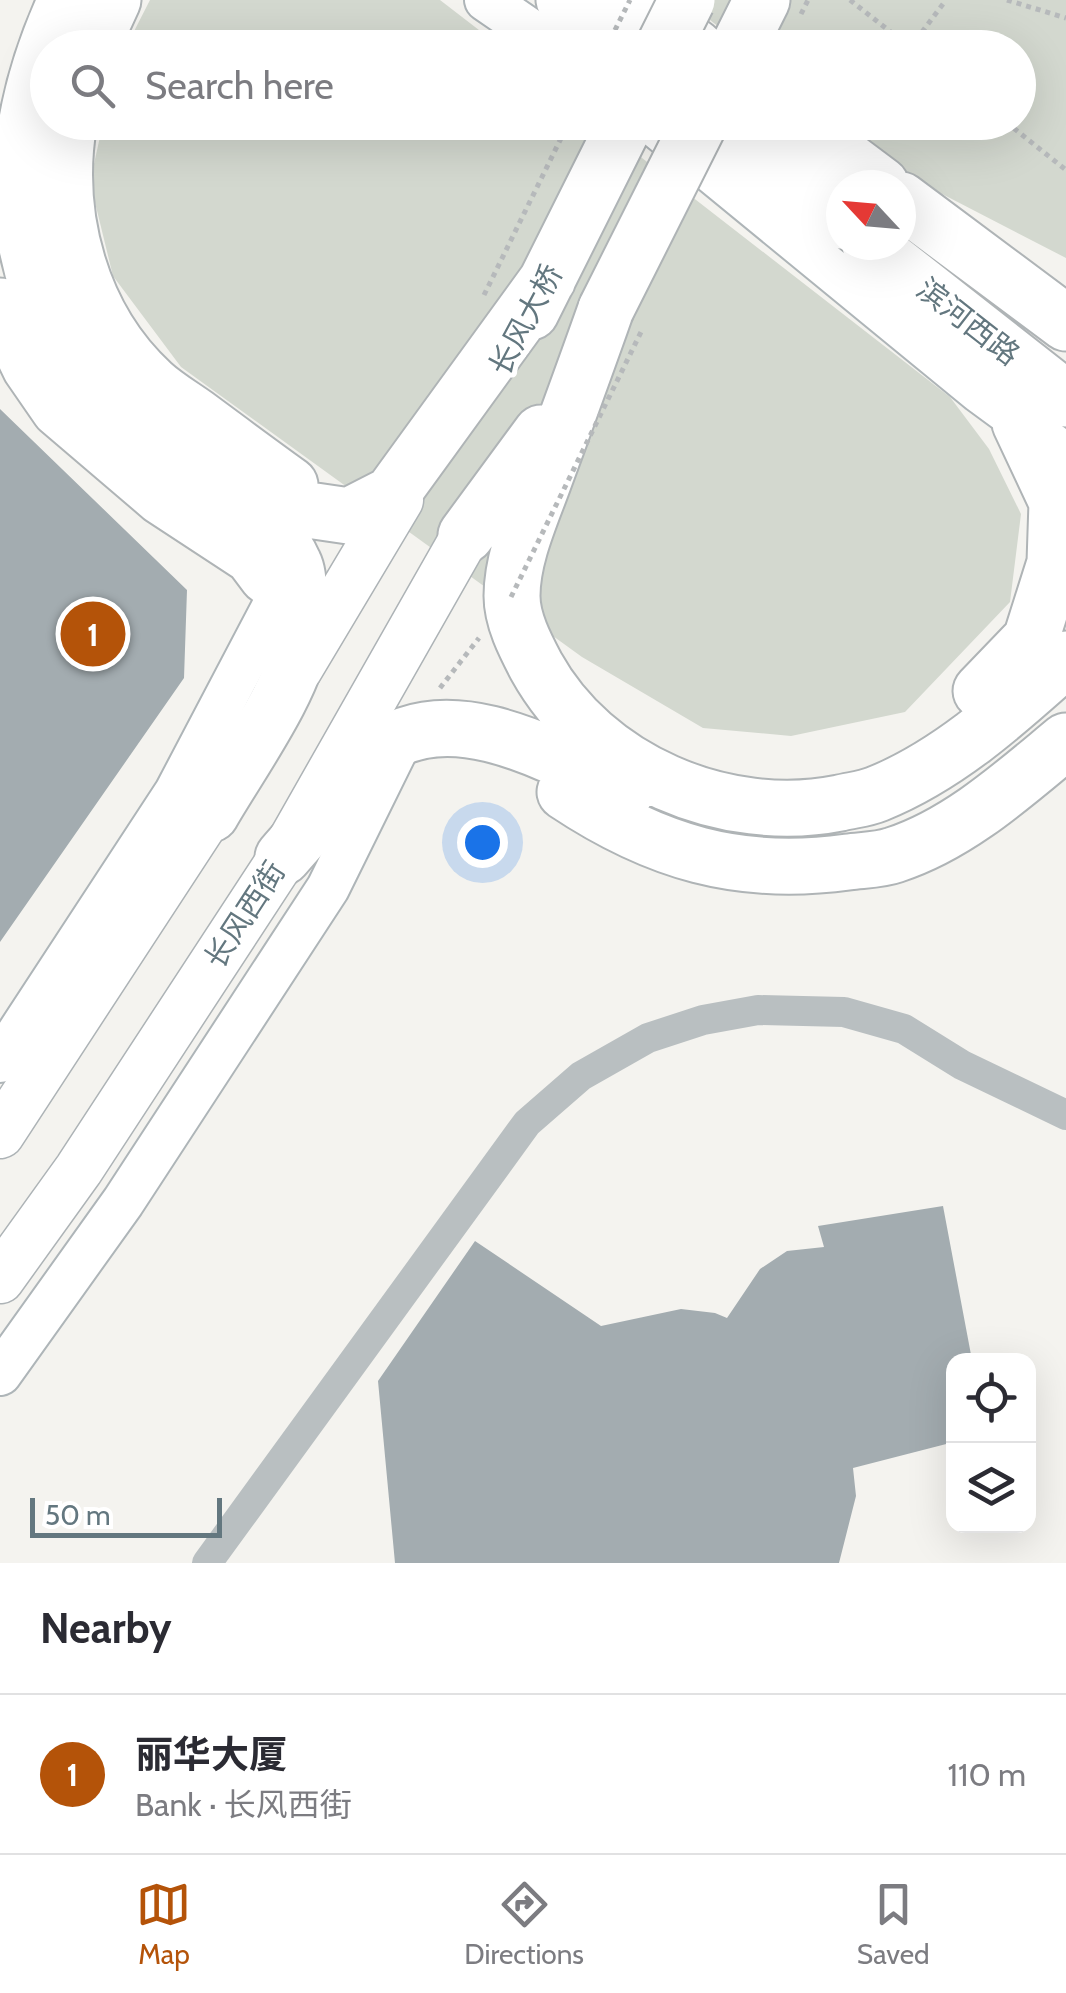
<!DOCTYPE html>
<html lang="en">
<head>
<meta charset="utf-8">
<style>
  :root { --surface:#fff; --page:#f7f7f7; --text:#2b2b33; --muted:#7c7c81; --line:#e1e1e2; --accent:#b45309 }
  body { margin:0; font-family:Cabin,"Noto Sans SC",sans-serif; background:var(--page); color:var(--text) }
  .controls { position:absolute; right:30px; bottom:30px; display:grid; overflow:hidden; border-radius:20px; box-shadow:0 10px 40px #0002 }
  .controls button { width:90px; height:90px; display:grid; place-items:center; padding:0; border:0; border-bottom:2px solid var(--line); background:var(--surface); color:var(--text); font:50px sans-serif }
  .compass { position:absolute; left:826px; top:170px; width:90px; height:90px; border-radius:50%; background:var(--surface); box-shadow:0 10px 40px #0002; rotate:296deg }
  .scale { position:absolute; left:30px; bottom:25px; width:192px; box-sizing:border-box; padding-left:10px; border:5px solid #63777f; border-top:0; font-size:28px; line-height:35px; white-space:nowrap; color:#63777f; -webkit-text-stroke:8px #fff; paint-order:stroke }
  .you { position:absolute; left:482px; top:842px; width:35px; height:35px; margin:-25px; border:8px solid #fff; border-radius:50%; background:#1a73e8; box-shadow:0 0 0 15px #1a73e833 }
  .badge { display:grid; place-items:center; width:65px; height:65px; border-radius:50%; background:var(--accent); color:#fff; font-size:32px; font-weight:700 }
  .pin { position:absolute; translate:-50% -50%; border:5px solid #fff; box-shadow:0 2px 10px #0006 }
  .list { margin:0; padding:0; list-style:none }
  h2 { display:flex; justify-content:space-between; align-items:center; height:130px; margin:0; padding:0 40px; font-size:42px }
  h2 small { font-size:32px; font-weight:400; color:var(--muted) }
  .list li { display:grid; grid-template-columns:65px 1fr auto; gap:30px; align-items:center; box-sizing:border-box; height:160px; padding:0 40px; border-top:2px solid var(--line) }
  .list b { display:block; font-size:38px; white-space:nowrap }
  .list p { margin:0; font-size:32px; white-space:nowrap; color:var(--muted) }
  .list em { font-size:32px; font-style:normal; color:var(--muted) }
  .icon { flex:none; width:55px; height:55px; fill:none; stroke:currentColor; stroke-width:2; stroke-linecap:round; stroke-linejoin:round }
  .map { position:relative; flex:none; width:1066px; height:1563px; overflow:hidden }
  .search { position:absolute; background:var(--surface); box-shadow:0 10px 40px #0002; left:30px; right:30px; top:30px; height:110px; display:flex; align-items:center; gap:25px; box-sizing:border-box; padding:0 35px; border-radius:55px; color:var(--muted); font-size:38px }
  .sheet { height:290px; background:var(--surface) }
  nav { display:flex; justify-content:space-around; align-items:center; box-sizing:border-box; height:140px; border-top:2px solid var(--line); background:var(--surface); font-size:28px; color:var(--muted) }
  nav a { display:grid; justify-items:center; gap:5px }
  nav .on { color:var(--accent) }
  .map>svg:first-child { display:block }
  .green { fill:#d3d8cf }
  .building { fill:#a3acb0 }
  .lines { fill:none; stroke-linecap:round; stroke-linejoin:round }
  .secondary-casing { stroke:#aeb5b8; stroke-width:46 }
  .primary-casing { stroke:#adb3b6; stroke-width:51 }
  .highway-casing { stroke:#afb4b6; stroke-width:59 }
  .path { stroke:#b6b9bb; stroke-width:5; stroke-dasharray:5 5; stroke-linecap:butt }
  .street { stroke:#b9bfc1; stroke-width:30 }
  .secondary { stroke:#fff; stroke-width:42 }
  .primary { stroke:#fff; stroke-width:48 }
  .highway { stroke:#fff; stroke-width:55 }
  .highway-bridge-casing { stroke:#afb4b6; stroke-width:59; stroke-linecap:butt }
  .path-bridge { stroke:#b6b9bb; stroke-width:5; stroke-dasharray:5 5; stroke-linecap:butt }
  .highway-bridge { stroke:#fff; stroke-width:55 }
  .labels { text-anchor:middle; stroke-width:10; stroke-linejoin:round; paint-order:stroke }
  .street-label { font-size:30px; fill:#63777f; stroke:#fff }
</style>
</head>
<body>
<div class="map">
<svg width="1066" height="1563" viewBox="0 0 1066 1563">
  <rect width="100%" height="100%" fill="#f4f3ef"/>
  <path class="green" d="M150,0H440L501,47H126Z
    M684,0H1066V258L917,181L842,123L1018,122V48L745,47Z
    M103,123H597L950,397L989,449L1021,514L1010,602L905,712L791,736L703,728L582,657L181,367L113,276L90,182Z"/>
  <path class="building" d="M0,409L187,590L184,678L0,942Z
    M943,1206L972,1360H954V1442L853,1468L856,1496L839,1563H395L378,1381L475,1241L601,1326L681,1309L715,1313L727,1318L760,1269L787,1251L824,1247L818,1226Z"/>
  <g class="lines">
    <g class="secondary-casing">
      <path id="secondary" d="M486,0L556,48
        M651,122L979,391L1066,455
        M0,1061L176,792L280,594
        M0,1374L123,1202L328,888L400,742"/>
    </g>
    <g class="primary-casing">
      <path id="primary" d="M298,669L399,500
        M0,1134L230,782
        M0,1279L79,1169L283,857L466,535"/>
    </g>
    <g class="highway-casing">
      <path id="highway" d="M66,0C0,144 0,286 111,408C121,418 136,426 148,435C195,469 270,509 294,564C299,574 298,590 300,601C301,611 304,622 303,631C298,685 239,765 211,814
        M564,0L624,48
        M632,0L696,48
        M91,48L113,0
        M738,48L762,0
        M69,122C53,216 81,319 152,384C165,396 182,406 196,416C227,439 258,462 290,485
        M718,122L841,221
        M797,122L881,185
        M901,200L1066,323
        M870,245L1066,399
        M0,306L30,367L59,409L162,497L252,556L267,576
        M606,309C586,366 565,423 544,480C531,516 512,557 512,596C512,620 525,645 536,666C594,771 725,826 840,803C852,800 865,799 877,794C949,765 1009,710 1066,659
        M531,312L626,122
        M240,480L274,505L349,516L392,494L548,279
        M466,535L541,433
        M981,691L1031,639L1055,563L1057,502L1020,423
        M565,792C655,852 739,877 848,862C863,860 880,860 894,855C959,834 1014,784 1066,741
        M283,857C303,834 324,811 344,787C354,776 363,762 375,753C447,693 556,757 626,792"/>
    </g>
    <path class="path" d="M850,0L911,48
      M1007,0L1066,18
      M801,14L808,0
      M787,40L797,48
      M910,48L946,0
      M1006,122L1066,170
      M484,295L569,122
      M440,688L479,638"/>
    <path class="street" d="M207,1563L527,1123L581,1076L648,1038L703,1020L758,1010L844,1012L904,1029L962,1065L1066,1115"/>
    <use href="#secondary" class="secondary"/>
    <use href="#primary" class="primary"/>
    <use href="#highway" class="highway"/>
    <g class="highway-bridge-casing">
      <path id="highway-bridge" d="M663,48L687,0
        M606,309L700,122"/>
    </g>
    <path class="path-bridge" d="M606,48L630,0
      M739,137L746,122
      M511,597L642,330"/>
    <use href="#highway-bridge" class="highway-bridge"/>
  </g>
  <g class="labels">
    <g class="street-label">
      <text transform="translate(526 320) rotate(-62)" y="10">长风大桥</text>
      <text transform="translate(968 322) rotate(38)" y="10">滨河西路</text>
      <text transform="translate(245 915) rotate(-57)" y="10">长风西街</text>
    </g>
  </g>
</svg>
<div class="controls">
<button><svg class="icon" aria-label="locate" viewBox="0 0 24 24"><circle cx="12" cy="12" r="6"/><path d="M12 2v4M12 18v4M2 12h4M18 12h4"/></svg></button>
<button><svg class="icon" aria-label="layers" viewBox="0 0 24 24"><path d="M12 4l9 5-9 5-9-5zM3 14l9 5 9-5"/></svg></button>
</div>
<svg class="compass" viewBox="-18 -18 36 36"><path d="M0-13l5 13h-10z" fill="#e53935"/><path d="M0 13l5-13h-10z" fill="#7c7c81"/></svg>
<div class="scale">50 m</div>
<div class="you"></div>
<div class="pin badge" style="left:93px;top:634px">1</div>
<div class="search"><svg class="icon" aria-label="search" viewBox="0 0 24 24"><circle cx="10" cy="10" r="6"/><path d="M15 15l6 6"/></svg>Search here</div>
</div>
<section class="sheet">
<h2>Nearby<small></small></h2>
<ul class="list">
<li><span class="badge">1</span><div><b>丽华大厦</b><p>Bank · 长风西街</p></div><em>110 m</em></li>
</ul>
</section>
<nav>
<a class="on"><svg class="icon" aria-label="map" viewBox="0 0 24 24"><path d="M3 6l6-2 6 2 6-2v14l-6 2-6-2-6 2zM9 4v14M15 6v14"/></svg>Map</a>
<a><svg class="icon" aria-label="directions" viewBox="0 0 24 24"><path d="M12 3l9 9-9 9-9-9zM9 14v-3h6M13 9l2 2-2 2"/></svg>Directions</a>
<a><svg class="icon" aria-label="saved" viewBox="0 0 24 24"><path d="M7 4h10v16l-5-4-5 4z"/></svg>Saved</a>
</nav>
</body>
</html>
